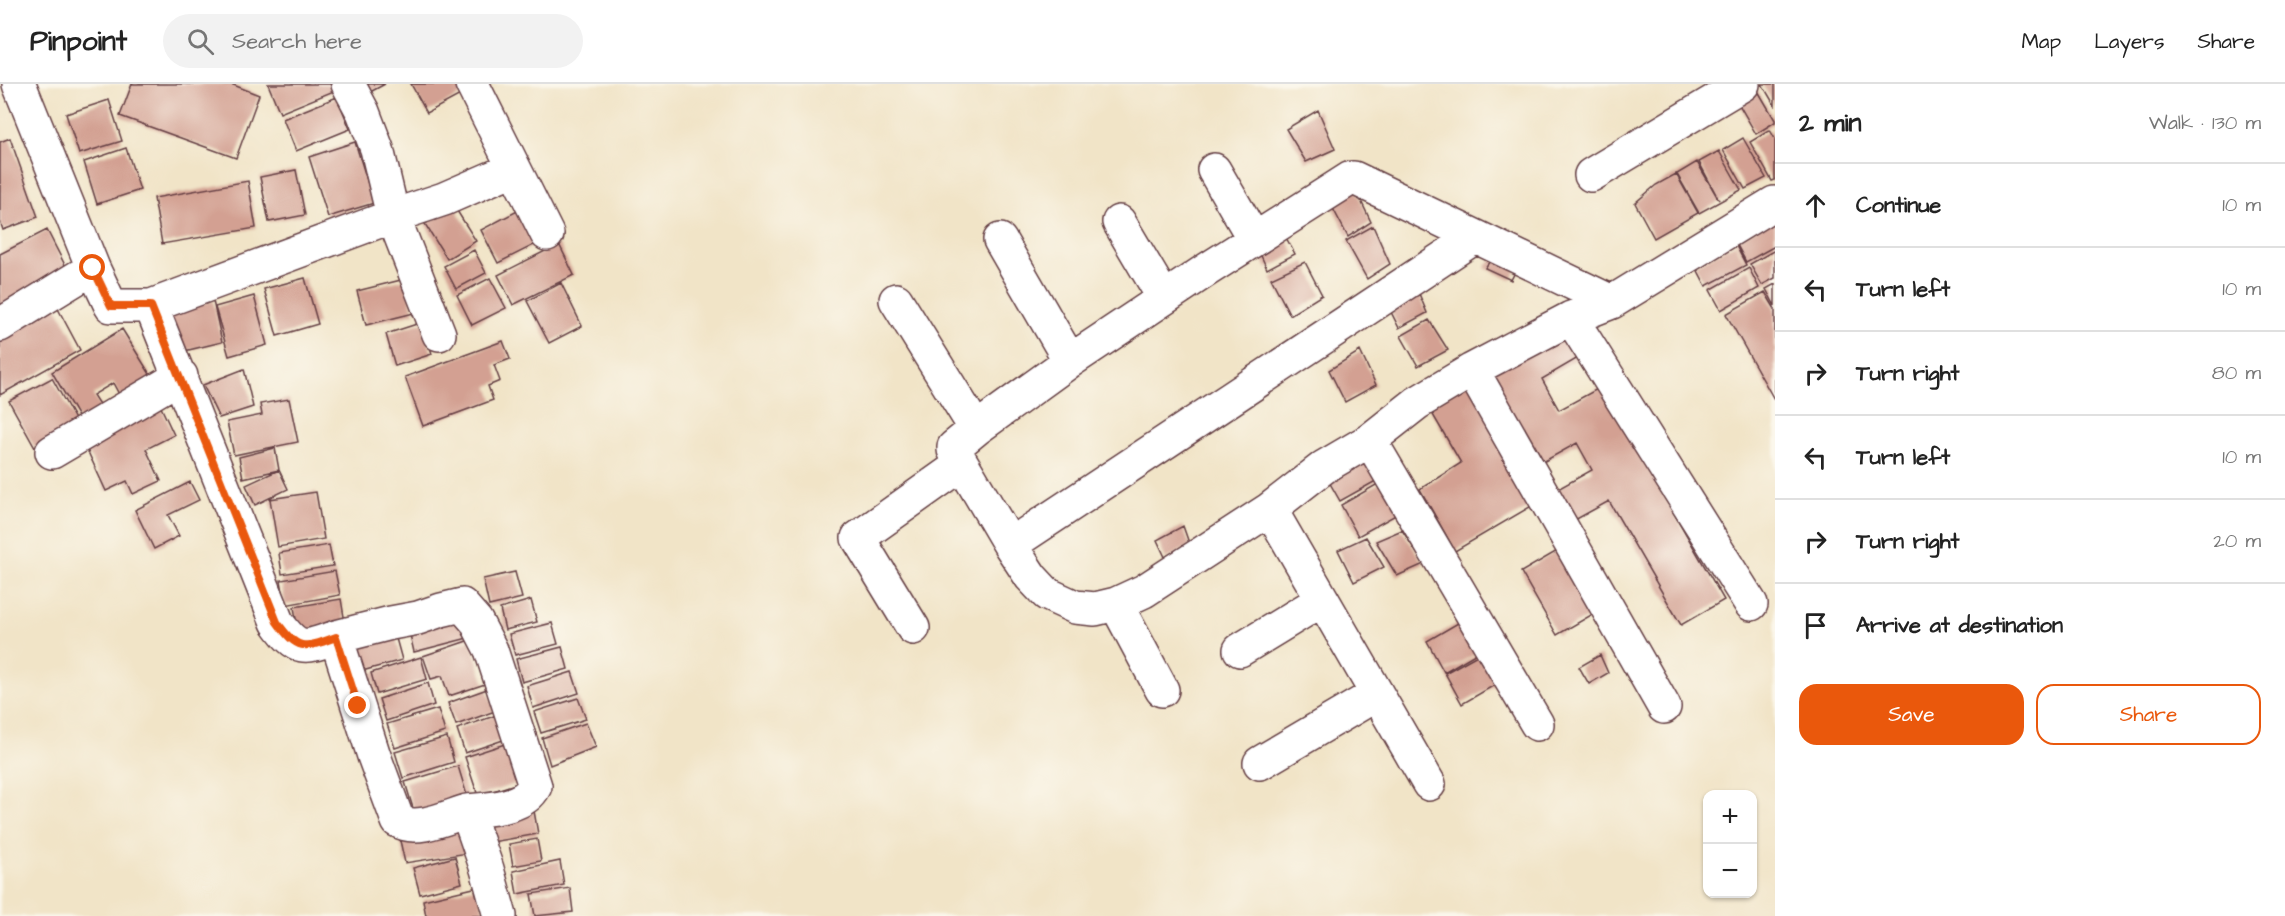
<!DOCTYPE html>
<html lang="en">
<head>
<meta charset="utf-8">
<style>
  :root { --surface:#fff; --page:#f2f2f2; --text:#222; --muted:#767676; --line:#e0e0e0; --accent:#ea580c }
  body { margin:0; font-family:"Architects Daughter",sans-serif; background:var(--page); color:var(--text) }
  .controls { position:absolute; right:18px; bottom:18px; display:grid; overflow:hidden; border-radius:12px; box-shadow:0 2px 4px #0004 }
  .controls button { width:54px; height:54px; display:grid; place-items:center; padding:0; border:0; border-bottom:2px solid var(--line); background:var(--surface); color:var(--text); font:30px sans-serif }
  .stop { position:absolute; width:18px; height:18px; margin:-14px; border:4px solid #ea580c; border-radius:50%; background:#fff }
  .stop.end { background:#ea580c; border-color:#fff; box-shadow:0 2px 6px #0008 }
  .list { margin:0; padding:0; list-style:none }
  h2 { display:flex; justify-content:space-between; align-items:center; height:78px; margin:0; padding:0 24px; font-size:26px }
  h2 small { font-size:20px; font-weight:400; color:var(--muted) }
  .list li { display:grid; grid-template-columns:39px 1fr auto; gap:18px; align-items:center; box-sizing:border-box; height:84px; padding:0 24px; border-top:2px solid var(--line) }
  .list b { display:block; font-size:22px; white-space:nowrap }
  .list em { font-size:20px; font-style:normal; color:var(--muted) }
  .actions { display:flex; gap:12px; padding:18px 24px }
  .actions a { flex:1; padding:14px 0; border:2px solid var(--accent); border-radius:18px; text-align:center; font-size:21px; color:var(--accent) }
  .actions .main { background:var(--accent); color:#fff }
  .icon { flex:none; width:33px; height:33px; fill:none; stroke:currentColor; stroke-width:2; stroke-linecap:round; stroke-linejoin:round }
  .map { position:relative; flex:none; width:1775px; height:832px; overflow:hidden }
  header { display:flex; align-items:center; gap:36px; box-sizing:border-box; height:84px; padding:0 30px; background:var(--surface); border-bottom:2px solid var(--line) }
  header strong { font-size:28px }
  nav { display:flex; gap:33px; margin-inline-start:auto; font-size:21px }
  .search { width:420px; height:54px; background:var(--page); display:flex; align-items:center; gap:15px; box-sizing:border-box; padding:0 21px; border-radius:33px; color:var(--muted); font-size:22px }
  main { display:flex }
  aside { flex:1; background:var(--surface) }
  .map>svg:first-child { display:block }
  .building { fill:#d3a092 }
  .lines { fill:none; stroke-linecap:round; stroke-linejoin:round }
  .minor-casing { stroke:#633d42; stroke-width:36 }
  .minor { stroke:#fff; stroke-width:33 }
  .route { stroke:#ea580c; stroke-width:8 }
</style>
</head>
<body>
<header>
<strong>Pinpoint</strong>
<div class="search"><svg class="icon" aria-label="search" viewBox="0 0 24 24"><circle cx="10" cy="10" r="6"/><path d="M15 15l6 6"/></svg>Search here</div>
<nav><a>Map</a><a>Layers</a><a>Share</a></nav>
</header>
<main>
<div class="map">
<svg width="1775" height="832" viewBox="0 0 1775 832">
  <rect width="100%" height="100%" fill="#fbf7ec"/>
  <filter id="ink" filterUnits="userSpaceOnUse"><feTurbulence type="fractalNoise" baseFrequency=".0167" numOctaves="2"/><feDisplacementMap in="SourceGraphic" scale="12" xChannelSelector="R" yChannelSelector="G"/><feConvolveMatrix kernelMatrix="1 2 1 2 8 2 1 2 1" color-interpolation-filters="sRGB"/></filter>
  <filter id="wash" filterUnits="userSpaceOnUse"><feTurbulence type="fractalNoise" baseFrequency=".008" numOctaves="4" result="noise"/><feDisplacementMap in="SourceGraphic" scale="24" xChannelSelector="R" yChannelSelector="G"/><feGaussianBlur stdDeviation="1.35" result="paint"/><feColorMatrix in="noise" values="0 0 0 0 0 0 0 0 0 0 0 0 0 0 0 0 0 1.4 0 .05"/><feComposite in="paint" operator="in"/></filter>
  <g filter="url(#wash)">
    <rect width="100%" height="100%" fill="#f1e4c7"/>
    <g id="blocks">
      <path class="building" d="M132,0H231L259,11L236,74L120,32Z
        M268,0H330L334,7L280,29Z
        M354,0H385L361,13Z
        M411,0H462L466,8L427,29Z
        M1754,0L1775,36V38L1756,50L1733,10Z
        M1762,0H1775V22Z
        M337,13L350,45L296,67L283,35Z
        M109,16L122,57L79,70L66,30Z
        M1318,26L1335,65L1306,78L1286,45Z
        M1770,46L1775,55V96L1772,97L1750,58Z
        M10,54L38,133L3,146L0,137V58Z
        M1743,54L1766,94L1745,105L1723,66Z
        M355,58L374,119L328,133L309,73Z
        M126,64L140,106L97,120L84,78Z
        M1719,67L1741,106L1699,129L1677,90L1697,78L1719,116L1699,78Z
        M296,86L305,131L269,138L260,93Z
        M1676,90L1698,129L1654,154L1635,119L1656,101Z
        M248,97L256,144L162,160L154,114Z
        M1353,100L1371,138L1348,153L1327,113Z
        M454,122L476,157L447,175L425,140Z
        M525,123L542,157L498,179L481,146Z
        M1775,135V162L1746,178L1735,157Z
        M1279,141L1295,170L1267,185L1254,156Z
        M1373,142L1390,180L1367,195L1346,157Z
        M47,146L70,191L0,227V170Z
        M559,160L574,191L513,221L498,191Z
        M1735,160L1746,181L1706,202L1695,181Z
        M474,166L486,189L456,205L444,182Z
        M1775,166V194L1762,201L1750,180Z
        M1496,168L1519,180L1511,196L1485,184Z
        M1305,178L1322,211L1290,231L1271,194Z
        M1749,184L1759,204L1721,226L1710,206Z
        M305,194L318,240L277,252L264,205Z
        M490,194L506,224L472,241L457,211Z
        M405,195L414,229L366,241L357,207Z
        M561,199L582,242L549,259L527,217Z
        M1415,200L1427,229L1399,244L1384,214Z
        M1775,200V222L1766,205Z
        M1765,208L1775,225V317L1726,230Z
        M254,212L267,261L229,272L215,223Z
        M213,217L222,258L176,269L166,228Z
        M56,221L80,266L0,311V252Z
        M1429,236L1448,266L1418,282L1401,252Z
        M423,238L432,270L395,282L386,250Z
        M1568,240L1585,270L1542,295L1559,326L1601,303L1724,516L1681,541L1609,417L1564,442L1547,411L1592,386L1577,359L1534,383L1483,288Z
        M122,245L153,295L121,314L113,299L93,311L102,325L81,338L52,288Z
        M503,257L510,275L494,281L500,297L488,302L493,316L423,342L405,293Z
        M1360,267L1376,301L1345,318L1329,286Z
        M244,285L253,323L219,334L203,301Z
        M1469,293L1540,417L1455,467L1420,405L1461,379L1425,317Z
        M52,294L78,341L35,364L9,317Z
        M289,315L298,358L234,371L227,338L262,331L260,320Z
        M160,321L174,351L146,365L161,397L133,410L127,397L106,407L83,357Z
        M1366,362L1383,393L1340,417L1323,387Z
        M275,364L279,386L288,405L255,421L246,401L279,386L243,394L239,373Z
        M1383,397L1401,428L1358,452L1341,421Z
        M190,398L199,416L168,431L179,452L154,465L135,426Z
        M316,408L324,455L278,463L270,415Z
        M1183,442L1190,462L1166,475L1157,456Z
        M1402,446L1424,480L1397,492L1376,457Z
        M1366,453L1384,483L1354,498L1338,466Z
        M329,461L333,482L282,490L279,469Z
        M1564,463L1600,526L1557,551L1521,488Z
        M335,487L340,511L285,521L281,496Z
        M515,488L522,514L489,522L483,495Z
        M341,515L345,539L298,547L294,523Z
        M531,516L537,538L505,546L500,525Z
        M461,527L468,554L414,568L408,542Z
        M1470,532L1487,563L1444,588L1427,557Z
        M552,539L558,560L515,571L509,550Z
        M394,547L402,576L362,587L354,558Z
        M470,556L485,600L449,612L442,592L431,595L423,572Z
        M562,563L568,585L522,598L516,575Z
        M1488,565L1505,595L1462,620L1445,589Z
        M1600,571L1608,589L1589,600L1579,583Z
        M421,573L427,595L377,610L371,589Z
        M572,588L579,609L533,624L527,602Z
        M428,599L434,621L386,637L379,615Z
        M487,605L495,627L456,641L448,619Z
        M578,614L586,635L541,649L534,628Z
        M438,625L445,648L395,664L387,640Z
        M497,631L506,655L465,669L457,645Z
        M586,639L596,663L550,681L542,654Z
        M447,653L454,678L403,694L395,668Z
        M508,659L521,698L478,712L465,673Z
        M458,682L469,718L416,734L405,698Z
        M534,727L538,750L492,758L488,736Z
        M462,739L468,769L405,779L399,752Z
        M537,755L541,777L513,782L509,760Z
        M455,773L462,799L420,810L413,784Z
        M560,777L564,801L517,810L513,787Z
        M478,803L485,832H426L423,816Z
        M570,804L573,828L535,832L531,810Z"/>
    </g>
  </g>
  <g filter="url(#ink)">
    <use href="#blocks" fill-opacity="0" stroke="#633d42" stroke-width="1.5"/>
    <g class="lines">
      <g class="minor-casing">
        <path id="minor" d="M19,0L93,184L111,222H151
          M348,0L363,28L377,65L393,132L151,222L277,538C298,567 303,565 336,553L374,672L398,737C417,748 447,733 467,727L487,785L500,832
          M472,0L547,150
          M1214,86L1254,155
          M1591,91L1743,0
          M1119,138L1164,214
          M1475,153L1010,461L1031,493L1047,510L1075,523L1095,525L1116,520L1144,507L1270,425L1324,383L1370,356L1417,319L1472,286L1571,234L1612,218
          M1000,156L1070,277L976,345L954,363V366L1010,461
          M896,216L976,345
          M1571,234L1751,520
          M0,241L93,184
          M439,250L393,132L444,115L513,85
          M1070,277L1208,185L1351,94H1354L1612,218L1774,119L1775,121
          M1472,286L1664,623
          M1370,356L1537,640
          M52,368L181,292
          M1270,425L1429,700
          M1116,520L1162,606
          M913,544L858,454L962,380
          M336,553L391,539L418,534L441,526L462,521L476,537L491,566L535,702C524,724 489,725 467,727
          M1240,566L1322,516
          M1260,679L1377,610"/>
      </g>
      <use href="#minor" class="minor"/>
    </g>
  </g>
  <g class="lines" filter="url(#ink)">
    <path class="route" d="M93,184L111,222H151L277,538C298,567 303,565 336,553L358,622"/>
  </g>
</svg>
<div class="controls">
<button>+</button>
<button>−</button>
</div>
<div class="stop" style="left:93px;top:184px"></div>
<div class="stop end" style="left:358px;top:622px"></div>
</div>
<aside>
<h2>2 min<small>Walk · 130 m</small></h2>
<ul class="list">
<li><svg class="icon" aria-label="ahead" viewBox="0 0 24 24"><path d="M12 20V5M6 11l6-6 6 6"/></svg><div><b>Continue</b></div><em>10 m</em></li>
<li><svg class="icon" aria-label="left" viewBox="0 0 24 24"><path d="M17 20v-9H6M10 6l-5 5 5 5"/></svg><div><b>Turn left</b></div><em>10 m</em></li>
<li><svg class="icon" aria-label="right" viewBox="0 0 24 24"><path d="M7 20v-9h11M14 6l5 5-5 5"/></svg><div><b>Turn right</b></div><em>80 m</em></li>
<li><svg class="icon" aria-label="left" viewBox="0 0 24 24"><path d="M17 20v-9H6M10 6l-5 5 5 5"/></svg><div><b>Turn left</b></div><em>10 m</em></li>
<li><svg class="icon" aria-label="right" viewBox="0 0 24 24"><path d="M7 20v-9h11M14 6l5 5-5 5"/></svg><div><b>Turn right</b></div><em>20 m</em></li>
<li><svg class="icon" aria-label="arrive" viewBox="0 0 24 24"><path d="M6 21V4h12l-3 4 3 4H6"/></svg><div><b>Arrive at destination</b></div></li>
</ul>
<div class="actions"><a class="main">Save</a><a>Share</a></div>
</aside>
</main>
</body>
</html>
